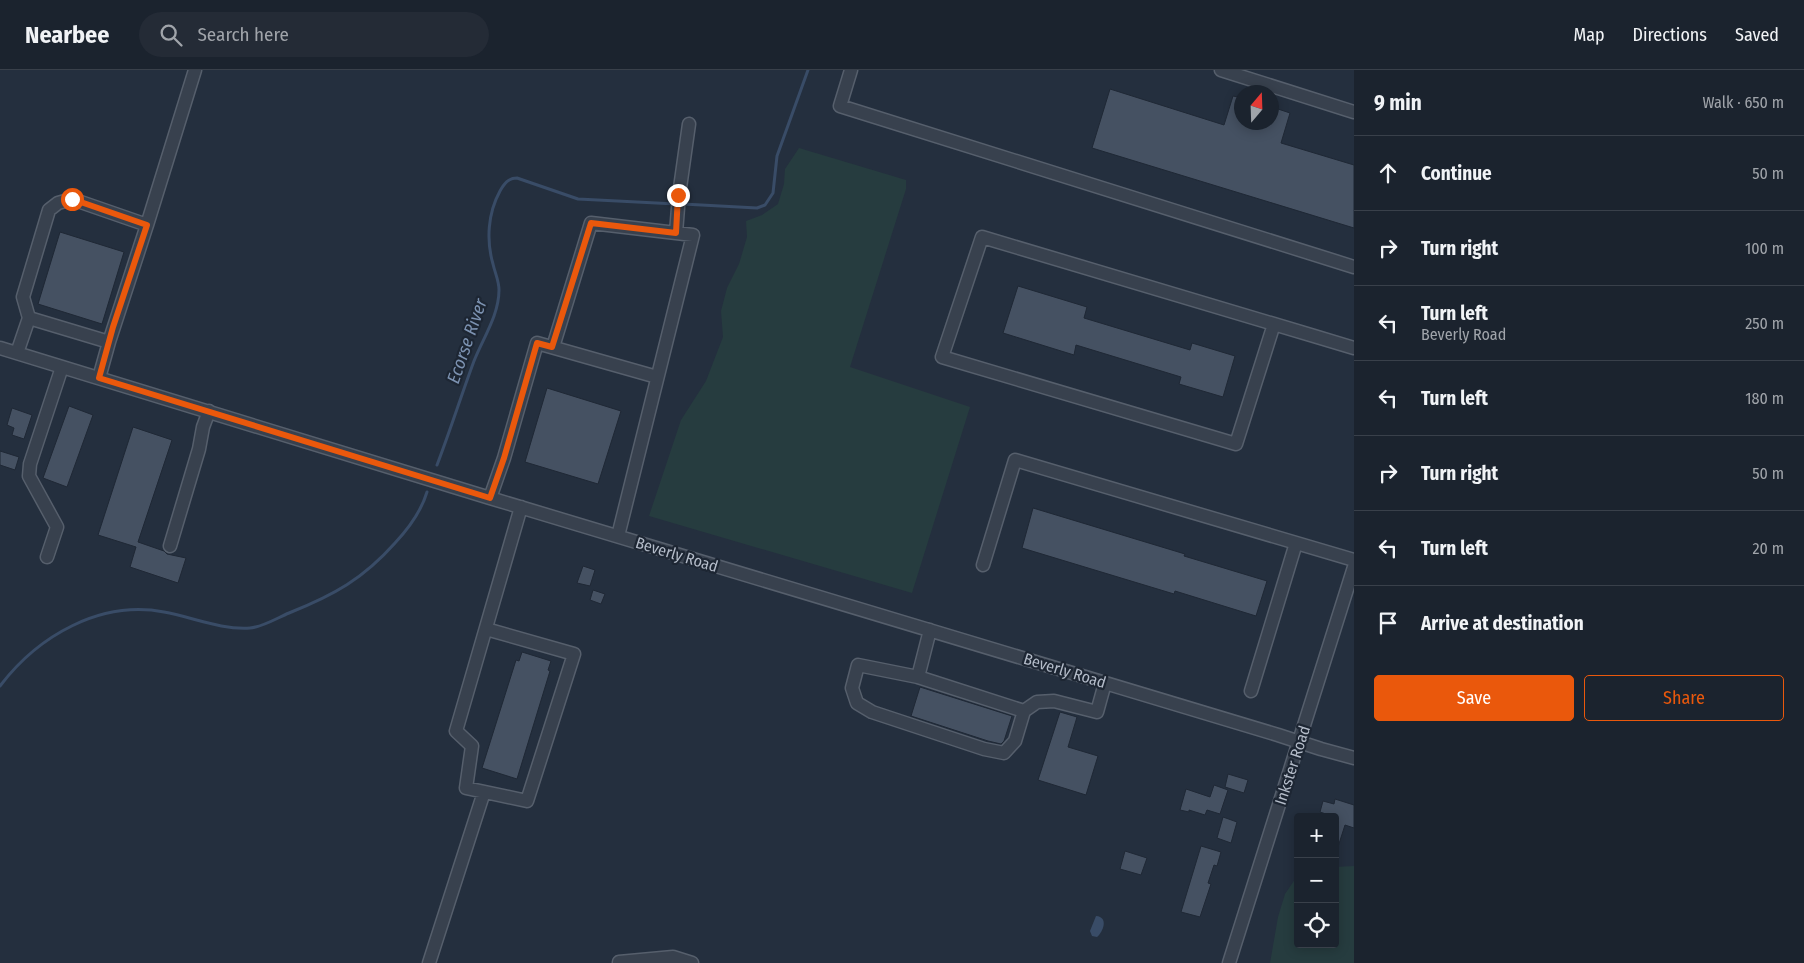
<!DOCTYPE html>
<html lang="en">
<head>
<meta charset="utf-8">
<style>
  :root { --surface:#1b232e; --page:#242b36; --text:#f1f3f6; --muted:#a0a4aa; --line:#39404a; --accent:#ea580c }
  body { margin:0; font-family:"Fira Sans Condensed",sans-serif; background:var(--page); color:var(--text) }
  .controls { position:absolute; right:15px; bottom:15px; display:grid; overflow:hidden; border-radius:5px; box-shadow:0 2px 12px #0003 }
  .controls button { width:45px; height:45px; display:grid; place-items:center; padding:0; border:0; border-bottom:1px solid var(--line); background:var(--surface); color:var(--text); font:25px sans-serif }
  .compass { position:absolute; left:1234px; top:15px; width:45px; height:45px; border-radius:50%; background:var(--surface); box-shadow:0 2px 12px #0003; rotate:19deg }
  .stop { position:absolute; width:15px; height:15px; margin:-11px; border:4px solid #ea580c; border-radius:50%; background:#fff }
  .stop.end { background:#ea580c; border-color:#fff; box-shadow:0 1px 5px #0008 }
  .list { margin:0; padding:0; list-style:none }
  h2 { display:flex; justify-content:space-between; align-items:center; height:65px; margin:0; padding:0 20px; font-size:21px }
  h2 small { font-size:16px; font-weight:400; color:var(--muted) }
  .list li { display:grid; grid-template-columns:32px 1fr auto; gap:15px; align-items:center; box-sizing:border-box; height:75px; padding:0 20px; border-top:1px solid var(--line) }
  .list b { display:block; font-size:19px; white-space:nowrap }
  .list p { margin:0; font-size:16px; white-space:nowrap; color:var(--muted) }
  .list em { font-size:16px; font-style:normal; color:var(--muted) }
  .actions { display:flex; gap:10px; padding:15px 20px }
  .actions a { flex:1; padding:11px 0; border:1px solid var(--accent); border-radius:5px; text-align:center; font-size:18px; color:var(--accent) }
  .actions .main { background:var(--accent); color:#fff }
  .icon { flex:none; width:28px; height:28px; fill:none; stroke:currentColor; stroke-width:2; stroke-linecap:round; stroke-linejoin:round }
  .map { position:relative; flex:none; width:1354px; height:893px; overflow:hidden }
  header { display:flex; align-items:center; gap:30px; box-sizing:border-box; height:70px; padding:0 25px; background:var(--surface); border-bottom:1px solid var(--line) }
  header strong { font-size:24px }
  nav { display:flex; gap:28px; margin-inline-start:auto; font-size:18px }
  .search { width:350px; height:45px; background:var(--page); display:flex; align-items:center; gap:12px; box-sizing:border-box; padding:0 18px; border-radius:28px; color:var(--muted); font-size:19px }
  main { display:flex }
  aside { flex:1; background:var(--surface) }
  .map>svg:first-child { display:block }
  .green { fill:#263c3f }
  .water { fill:#394c67 }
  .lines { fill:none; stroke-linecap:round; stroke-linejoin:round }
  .stream { stroke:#394c67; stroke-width:3 }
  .building { fill:#455162; stroke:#1f2835 }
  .minor-casing { stroke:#565f6c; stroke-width:15 }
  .minor { stroke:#38414e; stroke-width:12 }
  .route { stroke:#ea580c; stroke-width:6 }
  .labels { text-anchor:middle; stroke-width:4.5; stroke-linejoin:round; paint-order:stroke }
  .street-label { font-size:16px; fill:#b4bcc9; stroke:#1d2633 }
  .water-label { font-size:18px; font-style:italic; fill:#7c92b1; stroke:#1d2633 }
</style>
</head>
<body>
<header>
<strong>Nearbee</strong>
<div class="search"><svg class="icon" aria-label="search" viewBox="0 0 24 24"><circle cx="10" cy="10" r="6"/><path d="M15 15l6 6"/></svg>Search here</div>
<nav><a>Map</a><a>Directions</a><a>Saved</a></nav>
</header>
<main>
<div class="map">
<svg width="1354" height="893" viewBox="0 0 1354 893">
  <rect width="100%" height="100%" fill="#242f3e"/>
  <path class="green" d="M799,78L906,110V119L850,297L970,337L912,523L649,446L681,350L706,311L723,267L721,241L727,218L739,194L747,167L746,151L762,145L778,134L784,114L785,99Z
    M1354,796V893H1270L1278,847L1285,824L1298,805V874H1335V797Z"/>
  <path class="water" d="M1096,846C1109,847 1103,862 1097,867L1092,866L1090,861Z"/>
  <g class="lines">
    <path class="stream" d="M683,134L757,138L765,135L773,123L777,86L808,0
      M437,395C450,361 461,326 474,291C483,268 499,245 499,220C499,211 495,203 493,194C486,170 488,143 500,121C504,114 508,108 517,108L578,129L676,134
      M0,616C38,566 100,530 164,542C192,547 221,560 250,558C263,557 277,548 289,543C334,525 363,509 395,473C409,458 421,442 427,422"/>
  </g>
  <path class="building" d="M1110,19L1224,55L1233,26L1242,28V52H1272V37L1290,43L1281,73L1354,95V158L1092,78Z
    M60,162L124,182L102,254L38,234Z
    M1018,216L1087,237L1084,248L1190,280L1192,273L1235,286L1223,327L1179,314L1181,307L1076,275L1074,285L1003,263Z
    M547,318L621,341L598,414L525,392Z
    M69,336L93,345L67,417L43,408Z
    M12,338L32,345L24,369L12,365L14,358L7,355Z
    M133,357L172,370L138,472L164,481L167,484L186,488L178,513L130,497L136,477L98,465Z
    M0,381L19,387L15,400L0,395Z
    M1033,438L1185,484L1184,486L1267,511L1256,546L1175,521L1174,524L1022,478Z
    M583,496L595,500L590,516L577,513Z
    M593,520L605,524L601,534L590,530Z
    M522,582L551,591L548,600L550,601L517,709L482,698L516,590L519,591Z
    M920,617L1012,646L1004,671L1001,674L988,671L911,646Z
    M1060,642L1077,647L1068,677L1098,686L1086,725L1038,710Z
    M1228,704L1248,710L1244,723L1225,717Z
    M1214,715L1228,720L1220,744L1207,740L1205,745L1189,740V742L1180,740L1186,719L1210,727Z
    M1335,729L1354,735V758L1345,755L1337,780H1335V747L1320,742L1323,731L1334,734Z
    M1223,747L1237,752L1231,773L1217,768Z
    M1201,776L1221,782L1217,796L1214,795L1208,813L1211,814L1200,847L1181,842Z
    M1125,781L1147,788L1141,805L1120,799Z"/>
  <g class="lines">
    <g class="minor-casing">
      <path id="minor" d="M851,0L840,36L1354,197
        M1221,0L1354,42
        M147,155L195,0
        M676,163L679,125L689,54
        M29,248L23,227L49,140L58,133L72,129L147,155L109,272
        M1274,254L1236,374L942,287L982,167L1314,266L1354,278
        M553,277L591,153L693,165L618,466
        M0,278L490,428L1278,665L1321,679L1354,688
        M17,283L29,248L109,272L99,308
        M490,428L504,388L537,273L657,307
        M170,476L199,379L203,357L209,341
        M47,487L57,457L29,406L30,394L62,297
        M983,495L1015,390L1354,490
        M486,559L574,584L527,731L466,718L472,676L456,661L521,437
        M930,560L918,607L858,595L852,618L857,633L872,642L984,679L1004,683L1015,671L1024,641L1037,632L1054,631L1097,642L1105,613
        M918,607L1024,641
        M1251,621L1296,473
        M619,892L673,887L692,893
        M429,893L484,722
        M1229,893L1354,497"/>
    </g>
    <use href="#minor" class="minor"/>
  </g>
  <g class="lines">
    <path class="route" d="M72,129L147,155L113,257L99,308L490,428L504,388L537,273L552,277L591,153L676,163L678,125"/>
  </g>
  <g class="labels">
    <g class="street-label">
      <text transform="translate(677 484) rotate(17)" y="6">Beverly Road</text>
      <text transform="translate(1065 600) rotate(17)" y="6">Beverly Road</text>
      <text transform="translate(1292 695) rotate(-72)" y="6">Inkster Road</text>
    </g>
    <g class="water-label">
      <text transform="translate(467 271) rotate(-71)" y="6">Ecorse River</text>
    </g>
  </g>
</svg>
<div class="controls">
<button>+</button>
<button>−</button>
<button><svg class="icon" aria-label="locate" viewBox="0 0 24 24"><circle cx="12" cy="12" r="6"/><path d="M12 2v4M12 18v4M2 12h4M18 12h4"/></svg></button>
</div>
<svg class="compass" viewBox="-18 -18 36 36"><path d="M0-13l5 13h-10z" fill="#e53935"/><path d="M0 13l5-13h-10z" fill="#a0a4aa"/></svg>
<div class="stop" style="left:72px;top:129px"></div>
<div class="stop end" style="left:678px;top:125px"></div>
</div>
<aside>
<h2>9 min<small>Walk · 650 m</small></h2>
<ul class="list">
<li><svg class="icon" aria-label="ahead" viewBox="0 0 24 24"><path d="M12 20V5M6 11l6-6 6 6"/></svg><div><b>Continue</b></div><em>50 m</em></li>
<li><svg class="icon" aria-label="right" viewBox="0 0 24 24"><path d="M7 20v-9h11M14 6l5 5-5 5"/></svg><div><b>Turn right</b></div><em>100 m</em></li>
<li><svg class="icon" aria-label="left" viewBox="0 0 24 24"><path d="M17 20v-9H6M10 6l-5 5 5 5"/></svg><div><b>Turn left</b><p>Beverly Road</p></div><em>250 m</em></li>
<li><svg class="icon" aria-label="left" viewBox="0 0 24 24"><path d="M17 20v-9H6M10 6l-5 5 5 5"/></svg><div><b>Turn left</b></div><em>180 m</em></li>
<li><svg class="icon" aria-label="right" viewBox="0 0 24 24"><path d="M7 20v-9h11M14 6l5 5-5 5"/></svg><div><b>Turn right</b></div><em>50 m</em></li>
<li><svg class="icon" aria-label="left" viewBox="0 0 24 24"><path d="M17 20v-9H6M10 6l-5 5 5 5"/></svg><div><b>Turn left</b></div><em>20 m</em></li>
<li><svg class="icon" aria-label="arrive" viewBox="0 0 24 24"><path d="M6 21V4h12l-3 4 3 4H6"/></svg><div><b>Arrive at destination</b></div></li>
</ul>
<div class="actions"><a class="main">Save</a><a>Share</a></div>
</aside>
</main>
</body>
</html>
